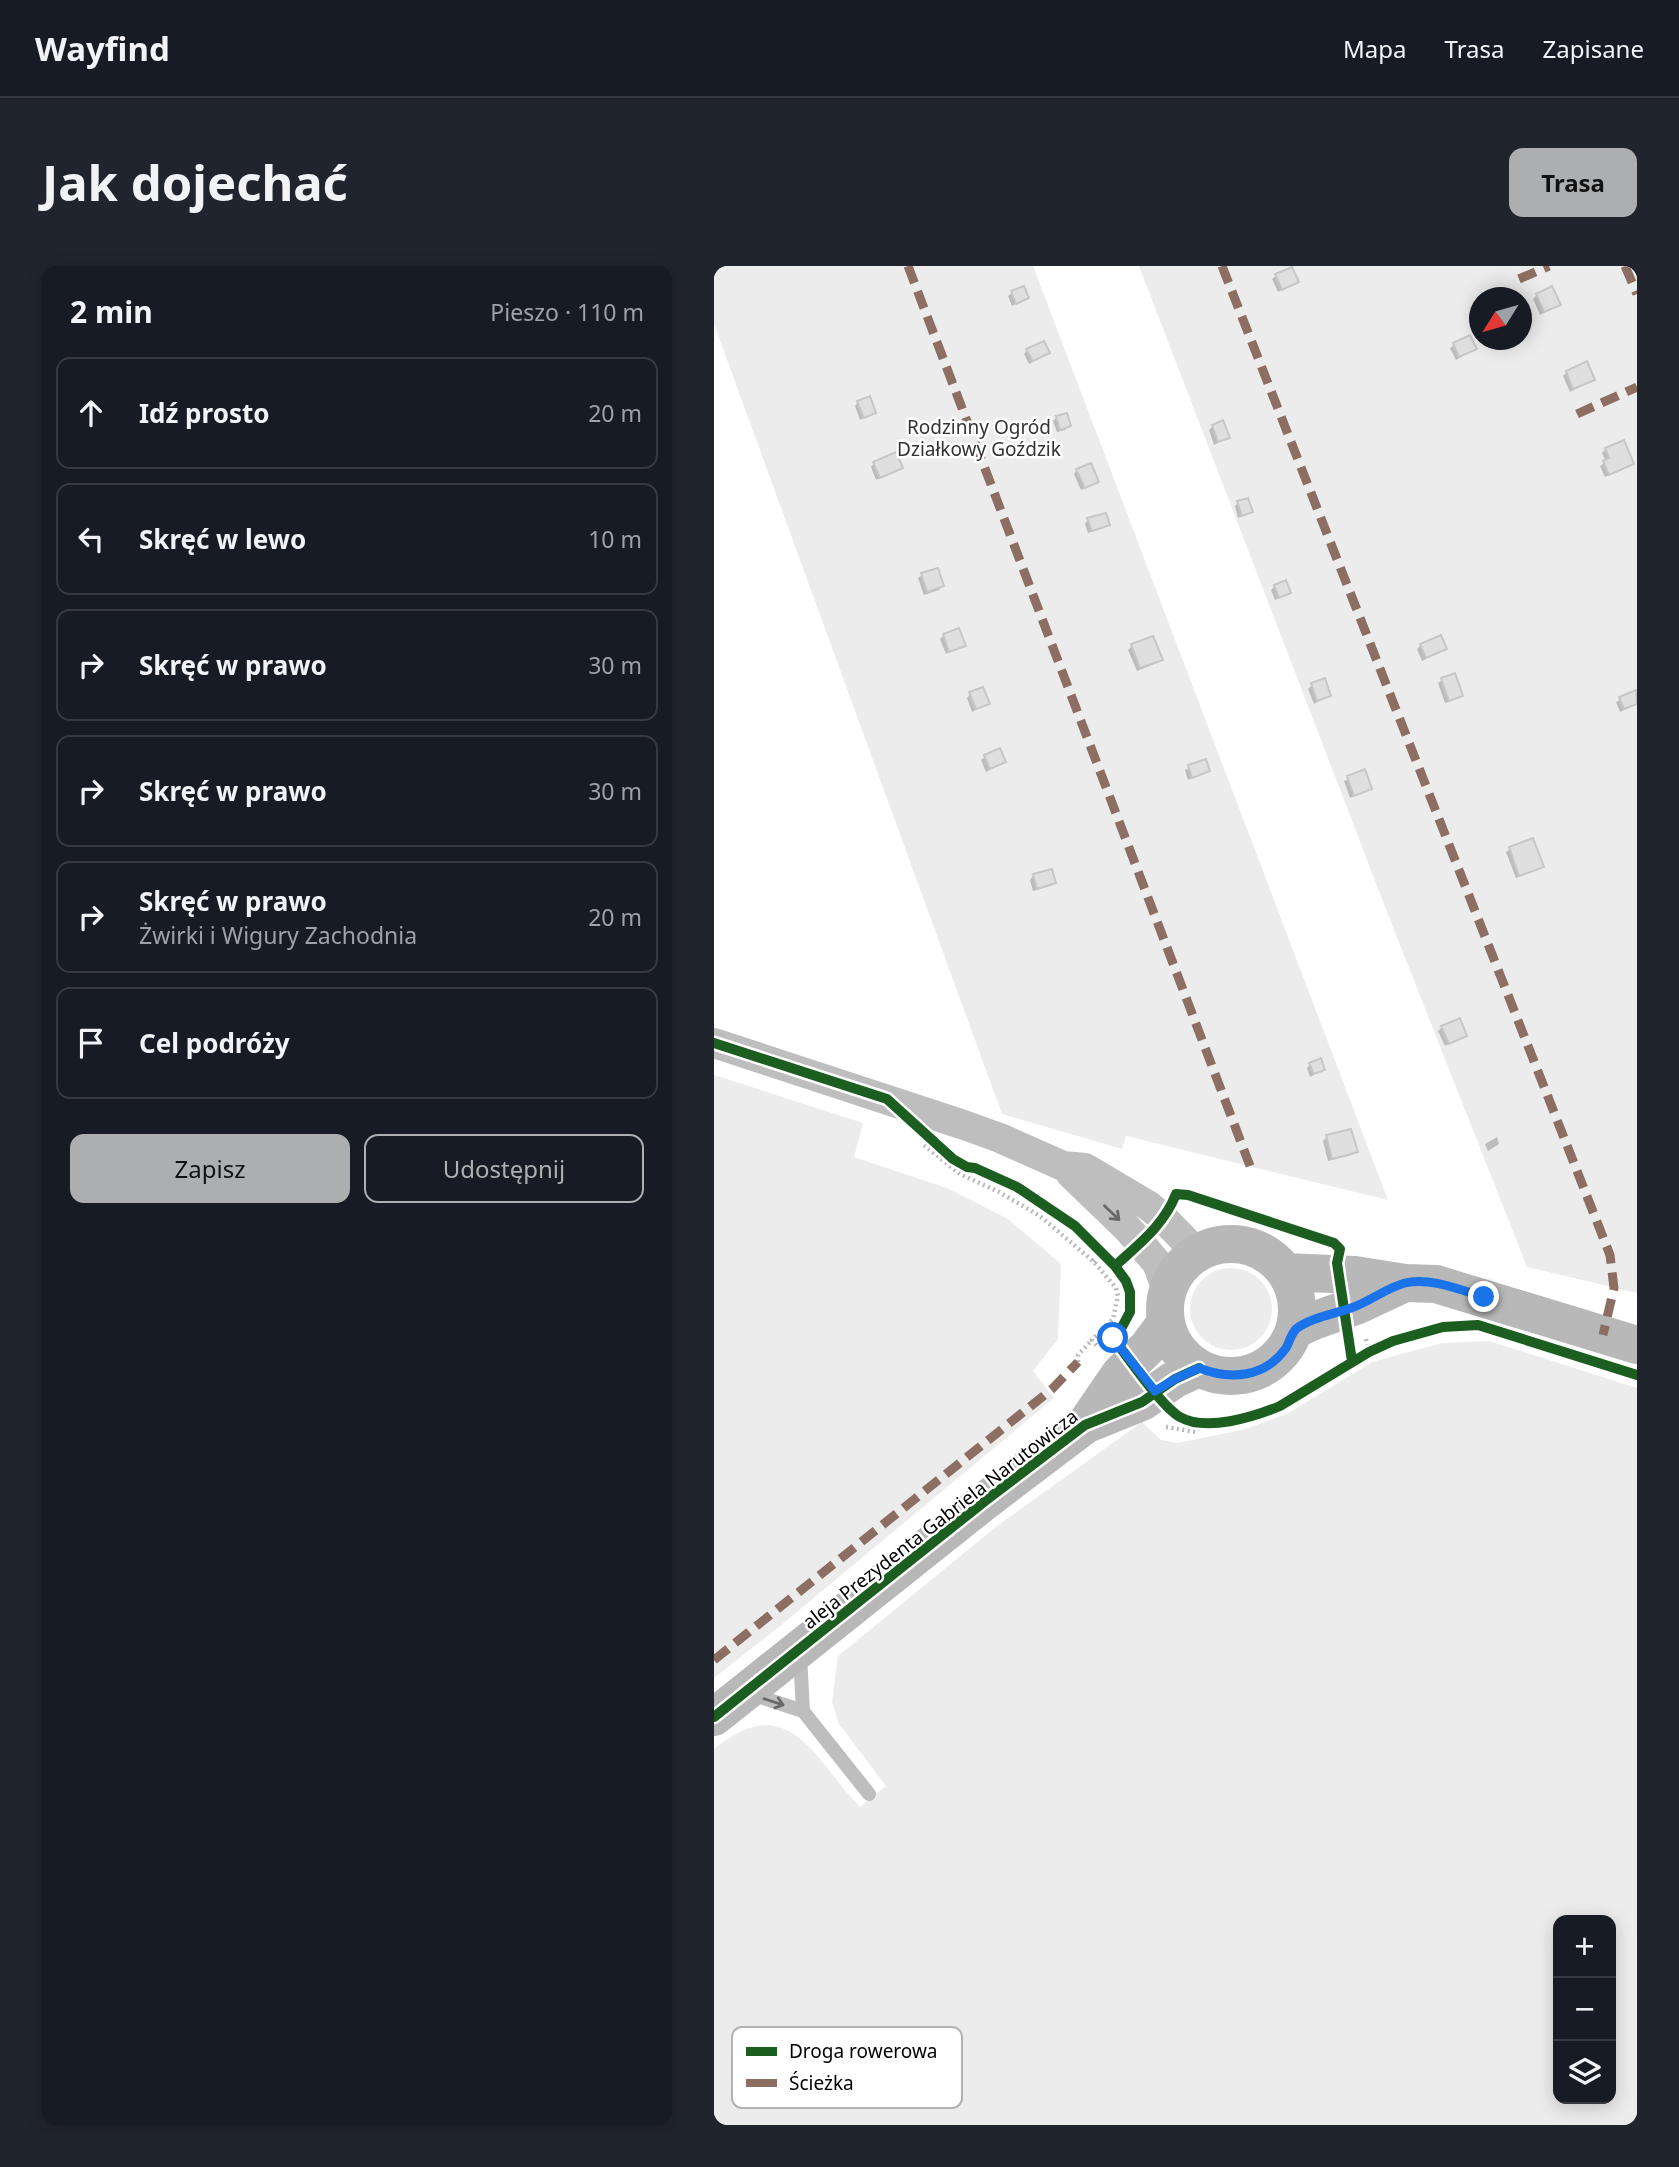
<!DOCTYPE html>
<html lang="pl">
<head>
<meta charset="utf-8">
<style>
  :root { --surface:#171b24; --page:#20242c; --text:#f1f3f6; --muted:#9ea1a6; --line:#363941; --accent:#adaeaf }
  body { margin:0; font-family:"Noto Sans",sans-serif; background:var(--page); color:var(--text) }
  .controls { position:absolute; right:21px; bottom:21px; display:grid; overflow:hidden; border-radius:14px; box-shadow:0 4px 18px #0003 }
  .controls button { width:63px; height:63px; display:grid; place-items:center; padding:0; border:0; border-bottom:2px solid var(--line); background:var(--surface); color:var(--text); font:35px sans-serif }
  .compass { position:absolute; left:755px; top:21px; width:63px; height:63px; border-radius:50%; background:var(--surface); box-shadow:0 4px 18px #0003; rotate:233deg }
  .stop { position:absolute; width:21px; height:21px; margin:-16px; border:5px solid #1a73e8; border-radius:50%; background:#fff }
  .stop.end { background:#1a73e8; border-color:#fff; box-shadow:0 2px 7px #0008 }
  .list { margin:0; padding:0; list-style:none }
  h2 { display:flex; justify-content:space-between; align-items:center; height:91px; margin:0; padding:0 28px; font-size:30px }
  h2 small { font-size:23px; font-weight:400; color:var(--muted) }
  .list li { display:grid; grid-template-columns:46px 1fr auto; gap:21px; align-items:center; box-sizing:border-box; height:112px; margin:0 14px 14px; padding:0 14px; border:2px solid var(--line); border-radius:14px }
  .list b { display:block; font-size:26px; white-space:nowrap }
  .list p { margin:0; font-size:23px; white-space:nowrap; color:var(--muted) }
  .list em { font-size:23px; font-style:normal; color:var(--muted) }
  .actions { display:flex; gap:14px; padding:21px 28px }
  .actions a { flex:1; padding:16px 0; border:2px solid var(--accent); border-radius:14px; text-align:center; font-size:24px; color:var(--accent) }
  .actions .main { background:var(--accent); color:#111 }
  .icon { flex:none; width:38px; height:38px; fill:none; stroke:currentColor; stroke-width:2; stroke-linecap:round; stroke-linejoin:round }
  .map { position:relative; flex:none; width:923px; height:1859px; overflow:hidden; border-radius:14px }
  header { display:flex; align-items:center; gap:42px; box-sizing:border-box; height:98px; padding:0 35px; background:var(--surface); border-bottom:2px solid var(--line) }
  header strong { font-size:33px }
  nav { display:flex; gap:38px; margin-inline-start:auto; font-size:24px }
  .intro { display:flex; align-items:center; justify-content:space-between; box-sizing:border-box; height:168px; padding:0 42px }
  h1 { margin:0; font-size:49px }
  .button { padding:18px 32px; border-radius:14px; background:var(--accent); color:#111; font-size:24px; font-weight:700 }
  main { display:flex; gap:42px; padding:0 42px }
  aside { flex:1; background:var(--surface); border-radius:14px; box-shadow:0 4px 18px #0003 }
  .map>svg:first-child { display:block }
  .green { fill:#ececec; fill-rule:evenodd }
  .shadow { fill:#0003 }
  .building { fill:#dfdfdf; stroke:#c7c7c7; stroke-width:2 }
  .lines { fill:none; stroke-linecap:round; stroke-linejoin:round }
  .path { stroke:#b9b9b9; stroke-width:4.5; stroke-dasharray:2 3.5; stroke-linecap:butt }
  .lane { stroke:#bebebe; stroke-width:14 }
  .street { stroke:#bebebe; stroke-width:30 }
  .secondary { stroke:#b8b8b8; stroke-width:38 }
  .quiet { stroke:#8d6e63; stroke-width:9; stroke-dasharray:18 9; stroke-linecap:butt }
  .cycleway-casing { stroke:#fff; stroke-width:15 }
  .cycleway { stroke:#1b5e20; stroke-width:10 }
  .oneway { stroke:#686868 }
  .route { stroke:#1a73e8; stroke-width:9 }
  .labels { text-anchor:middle; stroke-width:5; stroke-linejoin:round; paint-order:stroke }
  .park-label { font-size:19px; fill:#333; stroke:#fff }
  .street-label { font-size:19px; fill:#000; stroke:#fff }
  .key { fill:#fff; stroke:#b2b2b2; stroke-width:2 }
  .key-label { font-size:19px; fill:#000 }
</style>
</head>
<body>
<header>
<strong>Wayfind</strong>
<nav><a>Mapa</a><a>Trasa</a><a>Zapisane</a></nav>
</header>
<div class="intro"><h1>Jak dojechać</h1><a class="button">Trasa</a></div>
<main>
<aside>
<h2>2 min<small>Pieszo · 110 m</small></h2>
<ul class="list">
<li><svg class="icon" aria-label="ahead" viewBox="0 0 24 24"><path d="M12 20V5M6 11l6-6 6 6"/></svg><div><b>Idź prosto</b></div><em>20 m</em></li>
<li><svg class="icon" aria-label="left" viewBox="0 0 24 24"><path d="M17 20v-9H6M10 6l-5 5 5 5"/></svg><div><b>Skręć w lewo</b></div><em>10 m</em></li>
<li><svg class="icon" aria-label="right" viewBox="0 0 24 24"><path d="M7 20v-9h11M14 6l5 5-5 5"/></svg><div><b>Skręć w prawo</b></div><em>30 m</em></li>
<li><svg class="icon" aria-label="right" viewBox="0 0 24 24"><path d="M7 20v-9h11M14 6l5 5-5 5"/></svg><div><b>Skręć w prawo</b></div><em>30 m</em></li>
<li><svg class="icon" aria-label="right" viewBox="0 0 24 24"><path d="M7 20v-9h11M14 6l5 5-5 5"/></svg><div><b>Skręć w prawo</b><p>Żwirki i Wigury Zachodnia</p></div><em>20 m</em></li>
<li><svg class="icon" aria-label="arrive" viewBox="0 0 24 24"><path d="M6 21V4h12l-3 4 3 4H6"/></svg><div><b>Cel podróży</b></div></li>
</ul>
<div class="actions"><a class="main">Zapisz</a><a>Udostępnij</a></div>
</aside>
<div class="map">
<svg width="923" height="1859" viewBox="0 0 923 1859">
  <rect width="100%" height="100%" fill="#fff"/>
  <path class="green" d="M0,0H319L674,934L412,870L408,883L288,848L0,58Z
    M425,0H923V1027L813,1001L675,651ZM766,32H808V74H766Z
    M0,809L149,857L140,891L233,922L294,953L347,998L344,1073L319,1105L340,1132L66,1360L0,1412Z
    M476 1043a41 41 0 1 1 82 0a41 41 0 1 1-82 0Z
    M775,1075L923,1122V1859H0V1483C76,1421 100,1494 146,1541L172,1520L125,1458L118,1436L124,1390L283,1260L428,1156L447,1174L463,1177L528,1164L573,1148L658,1096L728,1077ZM844,1654H897V1833H844Z"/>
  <path class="shadow" d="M562,10L583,16L564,26L558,13Z
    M298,27L313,32L298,40L294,30Z
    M823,29L845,38L826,49L819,33Z
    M740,79L761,83L742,94L736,82Z
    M313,84L334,87L315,98L310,88Z
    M853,106L879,114L856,126L849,110Z
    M144,136L160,146L146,154L141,140Z
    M343,151L355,160L351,164L343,166L339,155Z
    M499,160L514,171L500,179L495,164Z
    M892,183L918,198L891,211L886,200L892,196L888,187Z
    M160,197L187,202L162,214L157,201Z
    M363,204L383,215L367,224L360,208Z
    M524,237L537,246L524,252L521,240Z
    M374,254L394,258L390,262L374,267L371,258Z
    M208,309L228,320L225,324L210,329L204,312Z
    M561,320L575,327L561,334L557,324Z
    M230,369L250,379L232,388L226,373Z
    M707,379L731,382L708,395L703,383Z
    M418,380L447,394L443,397L423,405L414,384Z
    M728,414L747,429L743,433L731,437L724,417Z
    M598,419L615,430L600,438L594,423Z
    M921,426L923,438L906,446L902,436Z
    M256,428L274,437L258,446L253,432Z
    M271,491L290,496L272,506L267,494Z
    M491,495L494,505L474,514L471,504Z
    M650,506L656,523L636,532L630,515Z
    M796,583L828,600L824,604L802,612L792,586Z
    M336,605L340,617L336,620L319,625L316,614L319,610Z
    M728,761L751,770L731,780L724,765Z
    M596,798L609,803L596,811L593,802Z
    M613,871L642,885L638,889L614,895L609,875Z
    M783,871L785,878L774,885L771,878Z"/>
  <path class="building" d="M578,1L585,16L568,24L561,8Z
    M310,20L315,32L302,38L297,25Z
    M838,20L847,39L830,46L822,28Z
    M756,69L763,83L745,91L739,77Z
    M330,75L336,87L319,95L312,83Z
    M873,95L881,114L859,123L852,105Z
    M156,130L162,147L150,152L143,135Z
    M353,147L357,160L346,164L342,150Z
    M509,154L516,172L504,176L498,159Z
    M910,174L920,198L895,209L889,195L895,192L891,182Z
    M182,186L189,202L166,212L159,196Z
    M377,197L385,216L371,222L362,203Z
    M534,232L539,246L528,250L523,235Z
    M392,247L396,259L378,265L373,252Z
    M224,302L230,320L213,326L207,307Z
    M572,314L577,327L565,332L560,319Z
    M245,362L252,380L235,386L229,368Z
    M727,369L733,383L712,392L706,378Z
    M439,370L449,394L426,402L417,378Z
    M741,407L749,430L735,435L727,412Z
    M611,412L617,430L603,435L597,417Z
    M269,421L276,438L262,443L255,426Z
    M922,424L923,438L910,443L905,431Z
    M286,482L292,496L276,503L270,489Z
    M492,493L496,505L478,512L474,499Z
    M651,503L658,523L640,530L633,510Z
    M819,572L830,601L805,610L795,581Z
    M338,603L342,617L323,623L319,608Z
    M746,752L753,770L735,778L727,760Z
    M607,792L611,804L600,808L595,797Z
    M637,863L644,886L618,893L612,869Z"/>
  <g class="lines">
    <path class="path" d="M210,879L246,908L285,926L326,950L380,996L402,1022L404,1030L399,1053L378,1074L384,1081
      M380,996L393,983
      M652,1073L655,1086
      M364,1096V1089L378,1074
      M452,1161L482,1166L488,1158"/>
    <path class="lane" d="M86,1389L89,1445L155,1528
      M37,1428L89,1445"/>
    <path class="street" d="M0,777L250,859L286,872L349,900L371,902L435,940L449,952L483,987
      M357,908L414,963L443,997L453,1024"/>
    <path class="secondary" d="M451 1044a66 66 0 1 1 132 0a66 66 0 1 1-132 0Z
      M572,1006L641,1009L691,1017L722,1018L923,1079
      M580,1064L602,1054L644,1039L691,1017
      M371,1159L406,1108L433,1082L451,1058
      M0,1451L271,1235L371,1159L428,1136L461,1113L485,1102"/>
    <path class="quiet" d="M194,0L536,900
      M508,0L896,989L900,1022L889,1069
      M911,0L923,28
      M805,13L835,0
      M863,148L923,121
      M0,1394L338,1123L364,1096"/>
    <g class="cycleway-casing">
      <path id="cycleway" d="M0,777L173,833L239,893L253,901L261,902L303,921L361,960L401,1000L412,1015L416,1026V1046L408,1061L399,1072C414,1091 447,1140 466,1151C492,1166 540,1151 566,1140L655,1086L679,1075L729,1061L764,1059L923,1109
        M401,1000C425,978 450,959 462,928L474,929L620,977L626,983L623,997L638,1095
        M0,1451L271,1235L371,1159L428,1136L461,1113L485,1102"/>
    </g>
    <use href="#cycleway" class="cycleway"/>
  </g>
  <defs><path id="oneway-shaft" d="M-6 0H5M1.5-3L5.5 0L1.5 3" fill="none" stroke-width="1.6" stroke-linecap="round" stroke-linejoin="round" transform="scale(1.75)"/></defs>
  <g class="oneway">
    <use href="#oneway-shaft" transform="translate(398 947) rotate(44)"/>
    <use href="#oneway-shaft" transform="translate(60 1436) rotate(18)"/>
  </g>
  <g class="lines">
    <path class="route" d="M399,1072L441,1125L461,1113L485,1102C516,1114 551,1112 572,1082C575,1077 577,1068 582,1063C596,1052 620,1048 637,1042C655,1036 672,1022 691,1017C716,1011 746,1024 770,1031"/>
  </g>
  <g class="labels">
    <g class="park-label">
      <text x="265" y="168">Rodzinny Ogród<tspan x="265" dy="22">Działkowy Goździk</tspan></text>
    </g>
    <g class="street-label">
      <text transform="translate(226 1253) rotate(-38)" y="7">aleja Prezydenta Gabriela Narutowicza</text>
    </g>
  </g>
  <rect x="18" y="1761" width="230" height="81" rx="10" class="key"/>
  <rect x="32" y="1781" width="31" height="9" fill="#1b5e20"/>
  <rect x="32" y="1813" width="31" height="8" fill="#8d6e63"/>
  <g class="key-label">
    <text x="75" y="1792">Droga rowerowa</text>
    <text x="75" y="1824">Ścieżka</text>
  </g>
</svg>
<div class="controls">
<button>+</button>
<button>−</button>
<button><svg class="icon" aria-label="layers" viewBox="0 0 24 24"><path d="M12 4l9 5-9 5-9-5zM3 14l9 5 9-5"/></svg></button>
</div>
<svg class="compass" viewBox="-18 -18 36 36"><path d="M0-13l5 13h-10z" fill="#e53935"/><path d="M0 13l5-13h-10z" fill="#9ea1a6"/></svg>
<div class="stop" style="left:399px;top:1072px"></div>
<div class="stop end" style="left:770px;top:1031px"></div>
</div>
</main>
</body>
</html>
